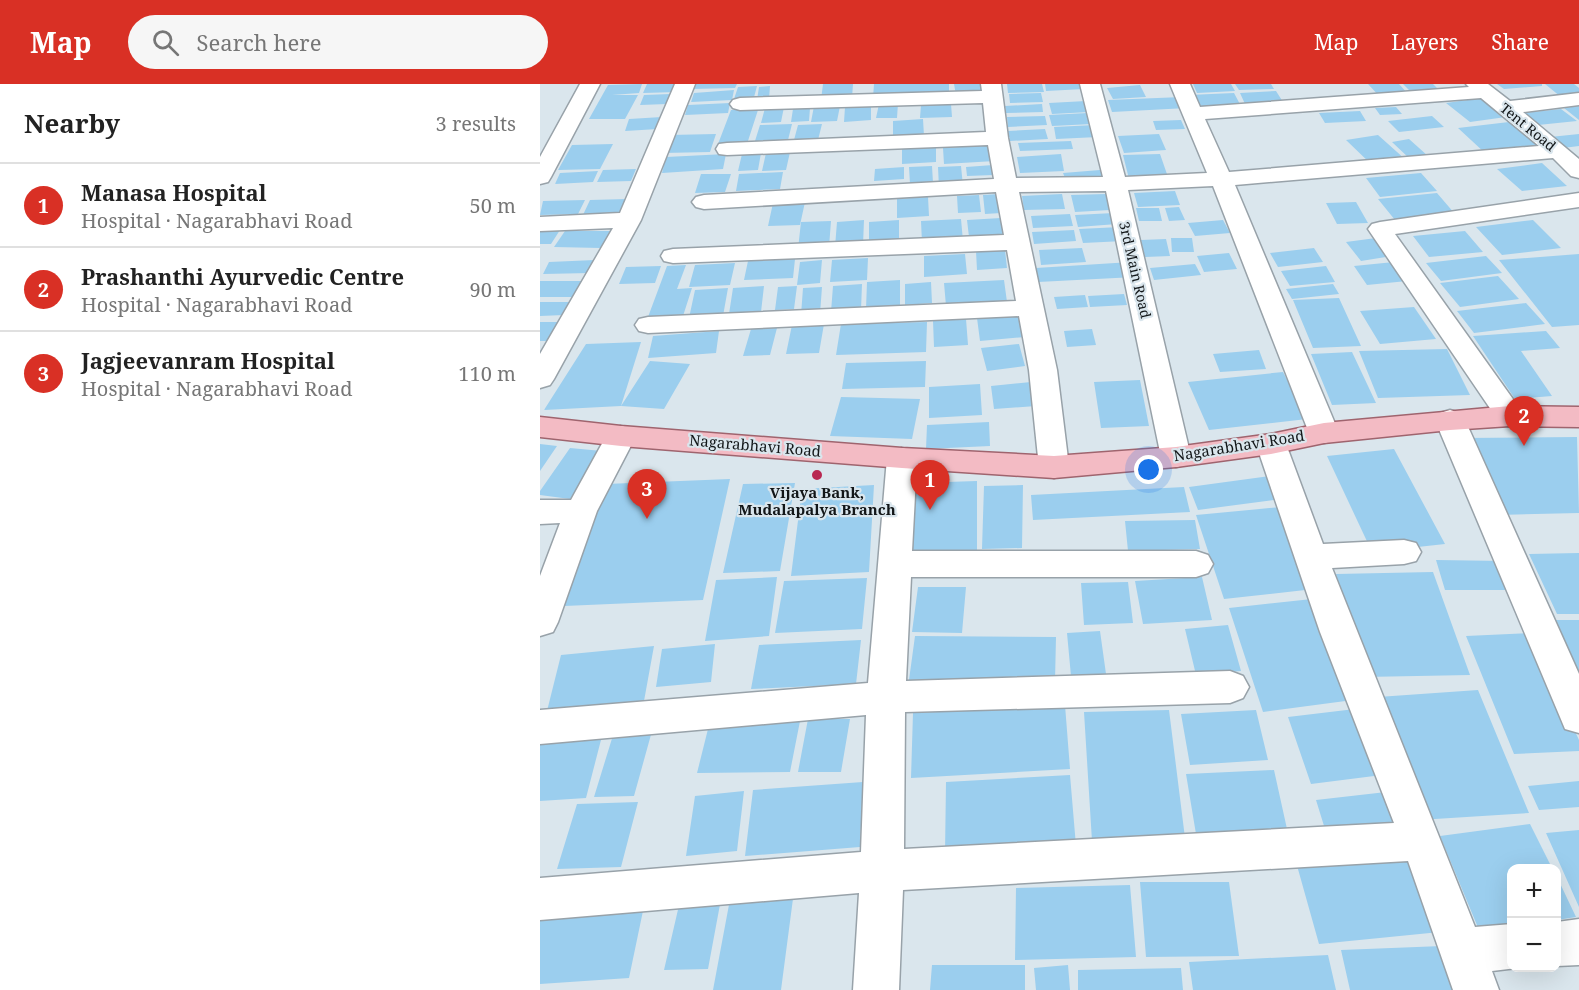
<!DOCTYPE html>
<html lang="en">
<head>
<meta charset="utf-8">
<style>
  :root { --surface:#fff; --page:#f6f6f6; --text:#222; --muted:#767676; --line:#e0e0e0; --accent:#d93025 }
  body { margin:0; font-family:"Noto Serif",serif; background:var(--page); color:var(--text) }
  .controls { position:absolute; right:18px; bottom:18px; display:grid; overflow:hidden; border-radius:12px; box-shadow:0 6px 24px #0002 }
  .controls button { width:54px; height:54px; display:grid; place-items:center; padding:0; border:0; border-bottom:2px solid var(--line); background:var(--surface); color:var(--text); font:30px sans-serif }
  .you { position:absolute; left:609px; top:386px; width:21px; height:21px; margin:-15px; border:4px solid #fff; border-radius:50%; background:#1a73e8; box-shadow:0 0 0 9px #1a73e833 }
  .badge { display:grid; place-items:center; width:39px; height:39px; border-radius:50%; background:var(--accent); color:#fff; font-size:20px; font-weight:700 }
  .pin { position:absolute; translate:-50% -50px; filter:drop-shadow(0 2px 3px #0008) }
  .pin::after { content:''; position:absolute; top:32px; width:21px; height:18px; background:inherit; clip-path:polygon(0 0,100% 0,50% 100%) }
  .list { margin:0; padding:0; list-style:none }
  h2 { display:flex; justify-content:space-between; align-items:center; height:78px; margin:0; padding:0 24px; font-size:26px }
  h2 small { font-size:20px; font-weight:400; color:var(--muted) }
  .list li { display:grid; grid-template-columns:39px 1fr auto; gap:18px; align-items:center; box-sizing:border-box; height:84px; padding:0 24px; border-top:2px solid var(--line) }
  .list b { display:block; font-size:22px; white-space:nowrap }
  .list p { margin:0; font-size:20px; white-space:nowrap; color:var(--muted) }
  .list em { font-size:20px; font-style:normal; color:var(--muted) }
  .icon { flex:none; width:33px; height:33px; fill:none; stroke:currentColor; stroke-width:2; stroke-linecap:round; stroke-linejoin:round }
  .map { position:relative; flex:none; width:1039px; height:906px; overflow:hidden }
  header { display:flex; align-items:center; gap:36px; box-sizing:border-box; height:84px; padding:0 30px; background:var(--accent); color:#fff }
  header strong { font-size:28px }
  nav { display:flex; gap:33px; margin-inline-start:auto; font-size:21px }
  .search { width:420px; height:54px; background:var(--page); display:flex; align-items:center; gap:15px; box-sizing:border-box; padding:0 21px; border-radius:33px; color:var(--muted); font-size:22px }
  main { display:flex }
  aside { flex:1; background:var(--surface) }
  .map>svg:first-child { display:block }
  .building { fill:#9bceee }
  .lines { fill:none; stroke-linecap:round; stroke-linejoin:round }
  .minor-casing { stroke:#98a2a9; stroke-width:3 }
  .major-casing { stroke:#9f646e; stroke-width:3 }
  .minor { fill:#fff; fill-rule:evenodd }
  .major { fill:#f3bbc4; fill-rule:evenodd }
  .poi-dot { fill:#b82751; stroke:#dae6ed; stroke-width:2 }
  .labels { text-anchor:middle; stroke-width:4.5; stroke-linejoin:round; paint-order:stroke }
  .far-street-label { font-size:14px; fill:#121618; stroke:#dae6ed }
  .street-label { font-size:15px; fill:#121618; stroke:#dae6ed }
  .poi-label { font-size:15px; font-weight:bold; fill:#121618; stroke:#dae6ed }
</style>
</head>
<body>
<header>
<strong>Map</strong>
<div class="search"><svg class="icon" aria-label="search" viewBox="0 0 24 24"><circle cx="10" cy="10" r="6"/><path d="M15 15l6 6"/></svg>Search here</div>
<nav><a>Map</a><a>Layers</a><a>Share</a></nav>
</header>
<main>
<aside>
<h2>Nearby<small>3 results</small></h2>
<ul class="list">
<li><span class="badge">1</span><div><b>Manasa Hospital</b><p>Hospital · Nagarabhavi Road</p></div><em>50 m</em></li>
<li><span class="badge">2</span><div><b>Prashanthi Ayurvedic Centre</b><p>Hospital · Nagarabhavi Road</p></div><em>90 m</em></li>
<li><span class="badge">3</span><div><b>Jagjeevanram Hospital</b><p>Hospital · Nagarabhavi Road</p></div><em>110 m</em></li>
</ul>
</aside>
<div class="map">
<svg width="1039" height="906" viewBox="0 0 1039 906">
  <rect width="100%" height="100%" fill="#dae6ed"/>
  <path class="building" d="M102,0L99,9L72,11H98L85,35H49L68,1Z
    M107,0H139L137,8L103,9Z
    M153,0H197L195,4L151,5Z
    M283,0H313L312,14L281,16Z
    M334,0H409V11L333,14Z
    M414,0H446L447,9L416,11Z
    M467,0H502L504,8L468,9Z
    M505,0H543L544,5L506,7Z
    M653,0H691L695,7L657,9Z
    M695,0H731L734,5L699,6Z
    M828,0H859L869,11L840,13Z
    M863,0H893L901,8L873,10Z
    M957,0H1002V2L964,5Z
    M1005,0H1034L1039,4V12L1021,13Z
    M600,1L606,13L573,15L567,4Z
    M217,2L213,17L193,18L198,3Z
    M230,2L229,15L217,16L219,3Z
    M194,6L192,16L151,18L154,9Z
    M736,7L743,18L705,20L700,9Z
    M501,9L503,18L470,19L469,10Z
    M694,9L702,24L656,26L649,11Z
    M131,10L127,20L100,21L104,11Z
    M642,13L647,24L572,28L568,16Z
    M941,14L966,33L930,38L906,19Z
    M546,17L549,28L512,30L509,19Z
    M190,19L188,29L145,31L148,21Z
    M358,19L357,34H336L339,20Z
    M411,20L412,33L380,34L381,21Z
    M502,20L503,28L466,29L465,22Z
    M274,22H300L297,37L271,38Z
    M331,22V36L304,38L305,23Z
    M1039,22V36L1024,24Z
    M244,23L241,38L221,39L225,24Z
    M856,23L862,30L840,31L835,24Z
    M270,24L269,37L251,38L253,25Z
    M1021,25L1037,37L998,41L983,29Z
    M191,26H218L207,60H178Z
    M820,27L826,37L785,39L779,29Z
    M548,29L552,40L512,42L509,31Z
    M505,32L507,41L468,43L467,33Z
    M892,32L904,43L859,48L848,37Z
    M122,33L118,45L85,47L89,35Z
    M383,35L384,52L353,54V37Z
    M641,36L645,45L616,46L613,37Z
    M969,38L998,62L945,69L918,44Z
    M252,40L248,56L215,57L220,41Z
    M282,40L278,56H254L258,41Z
    M555,41L558,53L516,55L514,43Z
    M505,45L508,55L470,57L468,47Z
    M176,50L170,68L122,69L129,51Z
    M619,50L626,66L584,69L578,52Z
    M1039,50V62L1023,64L1010,53Z
    M838,51L866,76L833,82L806,56Z
    M869,55L888,72L870,75L852,58Z
    M531,57L533,65L480,67L478,59Z
    M73,60L60,85L18,86L32,61Z
    M453,61L455,77L404,80L403,64Z
    M396,63V78L362,80V65Z
    M250,68L246,86L222,87L226,69Z
    M221,69L218,86L198,87L202,70Z
    M186,70L183,85L122,89L126,73Z
    M521,70L524,87L480,89L477,73Z
    M620,70L628,93L589,95L583,71Z
    M1002,79L1027,102L982,107L957,85Z
    M453,81L454,91L427,92L426,83Z
    M392,82L393,99L370,100L369,83Z
    M421,82L423,102L399,104L398,83Z
    M364,83V95L334,97L335,85Z
    M96,85L91,97L57,98L63,86Z
    M560,86L564,95L527,99L523,89Z
    M58,87L53,98L15,100L20,89Z
    M243,88L240,105L196,107L199,90Z
    M881,89L897,107L840,113L826,94Z
    M161,90H191L185,108L155,109Z
    M635,107L640,121L598,123L594,109Z
    M897,109L915,130L855,136L838,115Z
    M459,110L461,129L445,130L443,111Z
    M522,110L525,125L484,126L482,112Z
    M566,110L570,126L535,128L531,111Z
    M439,111L441,128L418,129L417,112Z
    M388,113L389,132L357,134V115Z
    M87,115L79,131L42,133L50,116Z
    M45,116L38,130L0,131L3,117Z
    M265,118L260,141L228,142L233,119Z
    M816,118L828,139L797,140L786,119Z
    M639,123L645,136L629,137L625,124Z
    M596,124H619L622,137H599Z
    M574,129L577,140L538,143L535,131Z
    M530,130L533,142L493,144L491,132Z
    M461,134L465,150L429,153L427,136Z
    M421,135L423,157L382,159L381,137Z
    M324,136L323,161L295,163L297,138Z
    M359,136V158L329,160V138Z
    M683,136L690,149L655,152L648,139Z
    M993,136L1021,164L962,171L936,143Z
    M291,137L289,163L258,165L261,138Z
    M580,143L584,157L543,159L539,145Z
    M0,146H20L11,160H0Z
    M534,146L536,157L494,160L492,148Z
    M25,147H70L61,164L14,163Z
    M925,147L943,168L889,173L873,152Z
    M631,154H652L654,168H632Z
    M836,154L852,172L821,177L806,158Z
    M626,155L630,172L605,173L601,156Z
    M542,164L546,178L501,181L499,166Z
    M774,164L783,178L738,183L730,169Z
    M465,166L467,184L437,186L436,167Z
    M689,169L697,185L664,188L657,172Z
    M425,170L427,190L384,193V172Z
    M1039,170V241L1012,243L959,176Z
    M946,172L962,189L901,197L886,179Z
    M328,174L327,196L290,198L292,176Z
    M255,175L253,194L204,196L208,177Z
    M55,176L50,189L3,190L9,178Z
    M282,176L280,199L257,201L260,178Z
    M591,178L595,193L498,198L496,184Z
    M854,178L867,197L827,201L814,182Z
    M195,179L190,201L149,203L155,181Z
    M655,180L661,191L614,196L610,184Z
    M146,181L137,205L152,204L143,232L108,233L127,182Z
    M121,182L115,199L79,200L86,183Z
    M786,182L795,198L750,202L741,187Z
    M958,192L979,215L920,223L900,199Z
    M360,196V223L326,225L327,198Z
    M464,196L467,218L406,222L404,199Z
    M0,197H47L38,213H0Z
    M391,198L392,219L365,221V200Z
    M322,200L321,226L291,228L293,202Z
    M793,200L799,210L752,215L746,205Z
    M224,202L221,228L189,230L193,204Z
    M257,202L254,225L235,226L238,203Z
    M282,203L280,230L261,231L263,204Z
    M188,204L183,232L149,234L155,206Z
    M584,210L587,221L550,223L548,212Z
    M545,211L548,223L517,225L514,213Z
    M799,214L821,262L773,264L753,216Z
    M0,218H31L24,231L0,232Z
    M986,219L1005,240L934,249L917,227Z
    M874,223L896,255L840,260L820,227Z
    M481,230L485,253L440,257L437,234Z
    M426,235L428,261L394,263L393,237Z
    M0,238H22L12,257H0Z
    M387,238L386,268L296,271L301,240Z
    M284,240L279,269L246,270L252,241Z
    M237,244L230,271L203,272L211,245Z
    M552,245L556,261L527,263L524,247Z
    M179,247L176,269L108,274L113,252Z
    M1006,247L1020,264L981,267L1012,312L975,315L933,252Z
    M101,258L81,322L110,277L150,280L124,325L81,322L4,326L46,260Z
    M479,260L485,282L447,287L441,264Z
    M907,265L930,311L838,314L819,267Z
    M719,266L726,285L680,288L673,270Z
    M812,268L836,319L792,321L771,270Z
    M386,277L385,303L302,305L306,279Z
    M743,288L767,335L669,346L648,298Z
    M600,296L609,342L561,344L554,298Z
    M491,298L496,322L454,325L451,302Z
    M440,300L442,331L389,334V303Z
    M301,313L380,315L372,355L290,352Z
    M449,338L450,362L386,365L387,341Z
    M1037,353L1039,429L957,431L923,354Z
    M0,360L17,362L0,387Z
    M30,364L62,367L30,415L0,411V407Z
    M854,365L905,460L832,468L787,372Z
    M730,392L741,415L658,426L649,403Z
    M190,395L163,516L24,522L66,400Z
    M437,397V468L372,471L376,399Z
    M255,399L240,487L183,489L203,400Z
    M334,401L329,488L251,492L262,405Z
    M483,401L482,464L442,465L444,402Z
    M644,403L650,428L493,436L491,411Z
    M741,423L774,505L684,515L656,431Z
    M655,436L660,465L588,467L585,437Z
    M1039,469V530H1017L989,470Z
    M896,476L965,477L976,506H905Z
    M893,488L930,591L824,593L796,490Z
    M237,493L229,552L165,557L176,496Z
    M662,493L672,536L603,540L595,497Z
    M327,494L322,545L235,549L244,497Z
    M588,498L593,539L544,541L541,499Z
    M378,503H426L422,549L372,548Z
    M772,515L813,616L723,628L689,524Z
    M1003,536H1039V612H1034Z
    M688,541L701,587L656,591L645,545Z
    M560,547L566,590L531,592L527,549Z
    M989,549L1039,656V667L974,670L926,552Z
    M375,552L516,553L515,597L369,596Z
    M321,556L316,600L211,605L219,561Z
    M175,560L171,598L116,603L122,565Z
    M114,562L102,628L4,639L21,571Z
    M938,606L989,729L879,736L838,613Z
    M525,621L530,685L371,694L373,629Z
    M815,625L842,691L771,700L748,633Z
    M629,626L645,754L552,757L544,628Z
    M716,626L728,676L650,681L641,630Z
    M261,632L250,688L157,689L171,633Z
    M268,635H310L301,688H258Z
    M112,647L94,712L54,713L74,648Z
    M62,652L46,714L0,717V656Z
    M734,686L747,745L656,750L646,690Z
    M530,691L536,762L405,770L406,698Z
    M1039,697V723L999,726L988,702Z
    M323,698L320,763L205,772L213,706Z
    M204,707L197,767L146,772L155,712Z
    M855,707L871,749L789,758L776,716Z
    M98,718L81,783L17,785L37,720Z
    M990,740L1012,784H972V842L939,846L900,752Z
    M1039,746V823L1006,749Z
    M871,767L900,848L779,860L756,778Z
    M1017,793L1036,833L1017,836Z
    M600,798H689L699,872L606,873Z
    M590,801L596,873L475,876L476,804Z
    M254,807L241,906H173L191,810Z
    M181,815L168,885L124,886L140,817Z
    M104,822L89,894L0,900V830Z
    M902,862L916,906H810L801,866Z
    M788,871L796,906H653L649,878Z
    M392,881H485V906H390Z
    M528,881L530,906H496L494,884Z
    M641,884L643,906H538V886Z"/>
  <g class="lines">
    <g class="minor-casing">
      <path id="minor" d="M40,0H60L11,93L8,98L0,100V73Z
        M135,0H155L101,136L14,295L10,301L0,304V270L73,144L0,147V133L80,129Z
        M441,0H461L468,54L476,94L563,93L540,0H560L585,93L667,89L630,0H650L660,23L929,3L926,0H948L970,17L1039,9V21L983,28L1039,75V94L1031,92L1013,74L695,101L799,349L795,356L784,359L773,356L769,349L673,102L588,106L651,373L647,380L636,383L625,380L621,373L566,107L479,108L517,286L529,383L525,390L514,394L503,390L499,383L489,286L479,232L108,249L99,247L95,241L99,235L108,233L476,217L467,166L133,179L124,177L121,172L124,167L133,165L464,151L456,108L164,125L156,123L152,118L156,113L164,111L454,95L448,61L187,71L179,70L176,65L179,60L187,59L446,48L443,19L200,26L193,24L190,20L193,16L200,14L442,7ZM941,14L999,62L689,88L665,35Z
        M1039,109V123L855,150L985,332L980,339L970,342L960,339L828,145L832,140L840,138Z
        M910,326L920,329L925,336L1039,590V649L1025,645L1020,633L895,336L900,329Z
        M81,342L92,345L96,352L57,427L18,538L13,548L0,552V492L20,439L0,440V416H31L70,345Z
        M731,350L742,353L746,360L783,460L864,456L876,459L881,468L876,477L864,480L792,484L935,843L972,840V884H977L952,887L959,906H913L868,777L363,806L359,906H313L319,809L0,836V794L321,768L326,631L0,660V626L328,599L347,374L351,367L362,364L373,367L377,374L372,467H656L668,471L673,480L668,489L656,493H371L366,597L690,587L703,592L709,603L703,614L690,619L365,628L364,765L854,739L780,548L716,360L720,353Z
        M1039,835V881L1017,882V838Z"/>
    </g>
    <g class="major-casing">
      <path id="major" d="M970,322L1039,323V343L970,342L910,346L784,359L731,370L636,383L514,394L362,384L81,362L0,353V333L81,342L362,364L514,372L636,363L731,350L784,339Z"/>
    </g>
    <use href="#minor" class="minor"/>
    <use href="#major" class="major"/>
  </g>
  <circle class="poi-dot" cx="277" cy="391" r="6"/>
  <g class="labels">
    <g class="far-street-label">
      <text transform="translate(988 43) rotate(39)" y="5">Tent Road</text>
      <text transform="translate(595 186) rotate(77)" y="5">3rd Main Road</text>
    </g>
    <g class="street-label">
      <text transform="translate(215 362) rotate(5)" y="5">Nagarabhavi Road</text>
      <text transform="translate(699 362) rotate(-9)" y="5">Nagarabhavi Road</text>
    </g>
    <g class="poi-label">
      <text x="277" y="414">Vijaya Bank,<tspan x="277" dy="17">Mudalapalya Branch</tspan></text>
    </g>
  </g>
</svg>
<div class="controls">
<button>+</button>
<button>−</button>
</div>
<div class="you"></div>
<div class="pin badge" style="left:390px;top:426px">1</div>
<div class="pin badge" style="left:984px;top:362px">2</div>
<div class="pin badge" style="left:107px;top:435px">3</div>
</div>
</main>
</body>
</html>
